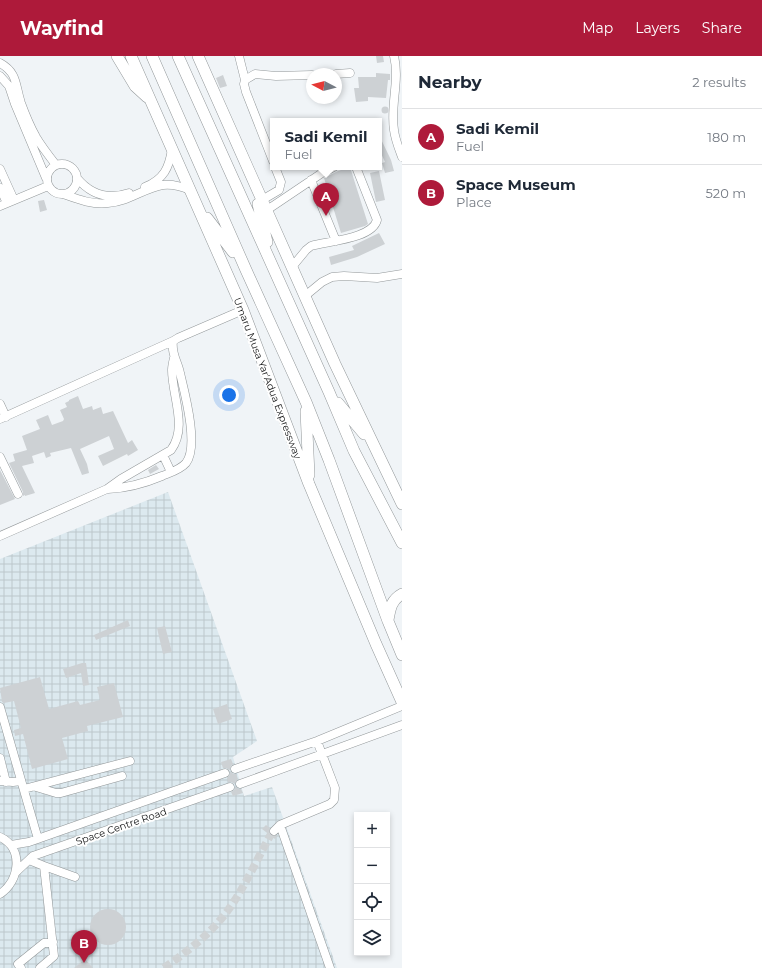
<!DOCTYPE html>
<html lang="en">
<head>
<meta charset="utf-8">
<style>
  :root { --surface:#fff; --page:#f6f6f7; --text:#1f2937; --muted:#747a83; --line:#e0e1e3; --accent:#ae1a3a }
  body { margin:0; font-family:Montserrat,sans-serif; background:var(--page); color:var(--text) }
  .controls { position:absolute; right:12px; bottom:12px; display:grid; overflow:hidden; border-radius:0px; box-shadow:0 2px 6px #0003 }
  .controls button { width:36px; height:36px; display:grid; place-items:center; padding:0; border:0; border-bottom:1px solid var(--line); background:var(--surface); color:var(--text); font:20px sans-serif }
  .compass { position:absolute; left:306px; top:12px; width:36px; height:36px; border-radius:50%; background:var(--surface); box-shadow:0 2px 6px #0003; rotate:277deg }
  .you { position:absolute; left:229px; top:339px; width:14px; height:14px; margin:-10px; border:3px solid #fff; border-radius:50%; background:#1a73e8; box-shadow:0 0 0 6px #1a73e833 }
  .badge { display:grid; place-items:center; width:26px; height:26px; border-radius:50%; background:var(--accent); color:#fff; font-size:13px; font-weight:700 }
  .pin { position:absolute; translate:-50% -33px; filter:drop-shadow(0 1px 2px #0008) }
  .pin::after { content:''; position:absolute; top:21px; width:14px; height:12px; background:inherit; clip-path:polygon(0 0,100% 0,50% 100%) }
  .popup { position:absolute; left:270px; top:62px; width:112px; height:52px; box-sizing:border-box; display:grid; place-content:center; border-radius:0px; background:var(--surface); filter:drop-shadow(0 1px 3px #0005); font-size:13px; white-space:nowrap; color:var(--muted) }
  .popup b { font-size:15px; color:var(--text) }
  .popup::after { content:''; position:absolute; left:50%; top:100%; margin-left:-8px; border:8px solid transparent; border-top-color:var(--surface) }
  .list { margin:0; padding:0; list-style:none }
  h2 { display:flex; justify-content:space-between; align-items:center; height:52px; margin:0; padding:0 16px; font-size:17px }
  h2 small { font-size:13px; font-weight:400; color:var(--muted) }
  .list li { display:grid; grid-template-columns:26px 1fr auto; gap:12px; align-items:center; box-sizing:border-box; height:56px; padding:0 16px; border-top:1px solid var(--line) }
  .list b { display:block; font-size:15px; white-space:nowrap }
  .list p { margin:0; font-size:13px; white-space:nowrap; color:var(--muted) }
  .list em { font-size:13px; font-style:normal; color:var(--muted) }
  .icon { flex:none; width:22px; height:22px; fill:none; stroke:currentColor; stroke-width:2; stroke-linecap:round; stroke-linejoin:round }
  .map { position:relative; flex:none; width:402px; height:912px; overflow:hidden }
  header { display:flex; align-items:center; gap:24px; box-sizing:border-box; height:56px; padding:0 20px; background:var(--accent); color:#fff }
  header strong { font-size:19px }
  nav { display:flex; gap:22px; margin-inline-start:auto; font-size:14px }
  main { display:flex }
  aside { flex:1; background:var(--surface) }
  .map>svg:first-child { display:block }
  .industrial { fill:url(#industrial-grid) }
  .building { fill:#cdd1d4 }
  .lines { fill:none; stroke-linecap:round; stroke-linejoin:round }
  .minor-tunnel { stroke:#cfd3d5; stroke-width:8; stroke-dasharray:8 4; stroke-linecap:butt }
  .minor-casing { stroke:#93989a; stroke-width:9 }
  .highway-casing { stroke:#93989a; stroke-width:12 }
  .minor { stroke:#fff; stroke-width:8 }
  .highway { stroke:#fff; stroke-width:11 }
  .labels { text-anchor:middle; stroke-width:4; stroke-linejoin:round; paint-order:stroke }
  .street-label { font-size:10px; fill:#151617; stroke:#fff }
</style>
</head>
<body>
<header>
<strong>Wayfind</strong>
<nav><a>Map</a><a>Layers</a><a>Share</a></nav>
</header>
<main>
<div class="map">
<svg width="402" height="912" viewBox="0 0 402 912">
  <defs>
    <pattern id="industrial-grid" width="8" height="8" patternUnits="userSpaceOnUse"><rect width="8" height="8" fill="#dce9ef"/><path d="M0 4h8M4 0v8" fill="none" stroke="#bcc7cc"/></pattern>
  </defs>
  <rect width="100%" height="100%" fill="#f0f4f7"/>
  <path class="industrial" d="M168,436L257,685L233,701L244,740L272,731L337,912H0V503Z"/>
  <path class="building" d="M376,0H383L384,6L377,7Z
    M376,17L390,18V24H388L386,42L368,41V45L356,46L354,32H359L358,21H376Z
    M223,19L227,30L220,32L216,22Z
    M381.5 54a3.5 3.5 0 1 1 7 0a3.5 3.5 0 1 1-7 0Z
    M379,79L391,104L394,115L385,117L382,107L385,106L379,93Z
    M350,111L368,168L365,170L341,177L324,122L338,115Z
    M379,115L385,144L376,146L370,117Z
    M44,144L47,154L40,156L38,145Z
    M379,177L385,188L357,201L331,209L329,201L354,194L352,190Z
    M78,340L83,353L92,350L93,354L101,351L103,358L113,355L128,387L132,384L138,394L128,400L127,398L103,410L98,400L114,393L109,380L80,393L87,408L89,417L82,419L71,392L50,397L51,400L46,402L44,396L32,400L34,407L22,410L35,437L25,440V439L23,440V436L9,407L15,405L13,398L27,394L22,380L40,373L36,364L48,359L52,369L63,365L64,363L60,354L67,351L65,347L69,345V344Z
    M156,409L159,413L150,418L148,414Z
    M0,414L15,443L0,449Z
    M128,564L130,570L96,584L94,579Z
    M165,570L172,596L163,598L157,572Z
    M82,607H86L89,629L83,630L81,617L66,622L63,613Z
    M40,621L49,653L78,645L80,649L100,644L97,631L114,627L123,661L87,670L88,675L62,682L68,703L32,713L23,678L15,680L14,674L21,672L14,645L4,647L2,646L0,632Z
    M227,648L232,663L218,668L213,653Z
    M231,703L233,708L231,710L230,714L226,712H223L221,706Z
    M230,716L234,718H236L238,723L236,725L235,728L231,726H228L227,722L229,720Z
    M235,731L239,733H241L243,737L233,740L231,736L234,734Z
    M266,769L270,772L269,776L270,779L275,780L278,779L275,783L262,773Z
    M90 871a18 18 0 1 1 36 0a18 18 0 1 1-36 0Z
    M85,903L93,912H74Z"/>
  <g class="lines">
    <path class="minor-tunnel" d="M164,912C187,896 209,879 226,857C244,833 256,805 270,780L274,775"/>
    <g class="minor-casing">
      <path id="minor" d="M239,0L245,24
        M394,0C400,24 390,50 394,74C395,83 399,93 402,101
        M0,7C18,17 15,29 21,47C25,58 30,70 36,81C42,91 49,100 56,109
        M336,18L350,17
        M0,20L9,30L15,48L46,122
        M273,105L246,36L244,28L245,24L255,18L276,20L312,19
        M47 123a15 15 0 1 1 30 0a15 15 0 1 1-30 0Z
        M0,113L14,144
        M77,122C91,139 108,144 129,137
        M311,124L336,185
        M145,131C164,123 169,112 172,93
        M0,132L7,147
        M63,138C77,143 92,149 108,147C128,146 144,132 163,129C172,128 183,131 190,134
        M262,144L279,134L281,126L275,111
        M0,150L48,130
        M267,154L322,117L334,111
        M292,211L306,194L311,190C328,185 372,183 377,164L356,111
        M305,240L322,226L332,221L344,220L377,222L402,218
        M0,348L6,361
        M0,363L173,285
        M163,399L171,416
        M0,401L18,438
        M108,433C128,432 143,428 162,420C169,417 180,414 186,407C199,390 185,338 180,317C178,306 171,298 173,285L178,282L243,254
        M0,480L107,433L121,423L171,394C188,371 172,340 172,314C172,310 173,306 174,302
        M0,651L38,783
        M0,702L6,726
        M235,713L317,685L402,650
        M0,725L13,726L21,725
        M240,728L402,669
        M36,731L56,737H61L122,720
        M24,733L130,705
        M280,769L330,912
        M274,775L280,769L330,748L334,744L335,732L317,685
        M0,781C24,792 20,825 0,838
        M11,789L29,786L225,717
        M29,804L44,810L54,900L40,912
        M44,810L75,821
        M16,816L33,800L230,731
        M21,912L18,908L44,887L53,886"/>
    </g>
    <g class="highway-casing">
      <path id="highway" d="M117,0L135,30L147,41
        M131,0L243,254L309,428L376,588L402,646
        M152,0L246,214L306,346L329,404L388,565L402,599
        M178,0L329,336L354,395L402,487
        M198,0L335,308L402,448
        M258,148L267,186
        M207,162L233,196
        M338,347L364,378
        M306,355L309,419
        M388,564C390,553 391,544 402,538"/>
    </g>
    <use href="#minor" class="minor"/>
    <use href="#highway" class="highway"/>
  </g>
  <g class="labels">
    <g class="street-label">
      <text transform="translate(268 322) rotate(69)" y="4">Umaru Musa Yar'Adua Expressway</text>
      <text transform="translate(121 770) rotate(-19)" y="4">Space Centre Road</text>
    </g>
  </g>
</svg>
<div class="controls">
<button>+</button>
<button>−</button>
<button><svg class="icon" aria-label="locate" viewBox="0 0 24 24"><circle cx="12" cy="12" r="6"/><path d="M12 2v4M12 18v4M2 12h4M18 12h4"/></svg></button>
<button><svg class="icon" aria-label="layers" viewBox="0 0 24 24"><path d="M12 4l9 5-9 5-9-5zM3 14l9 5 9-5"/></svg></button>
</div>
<svg class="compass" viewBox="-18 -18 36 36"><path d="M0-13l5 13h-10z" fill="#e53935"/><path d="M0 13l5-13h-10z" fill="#747a83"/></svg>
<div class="you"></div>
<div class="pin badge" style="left:326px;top:160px">A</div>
<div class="popup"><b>Sadi Kemil</b>Fuel</div>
<div class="pin badge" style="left:84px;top:907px">B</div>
</div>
<aside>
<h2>Nearby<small>2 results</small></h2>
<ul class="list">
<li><span class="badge">A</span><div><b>Sadi Kemil</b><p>Fuel</p></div><em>180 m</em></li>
<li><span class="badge">B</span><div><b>Space Museum</b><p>Place</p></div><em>520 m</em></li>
</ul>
</aside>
</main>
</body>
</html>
